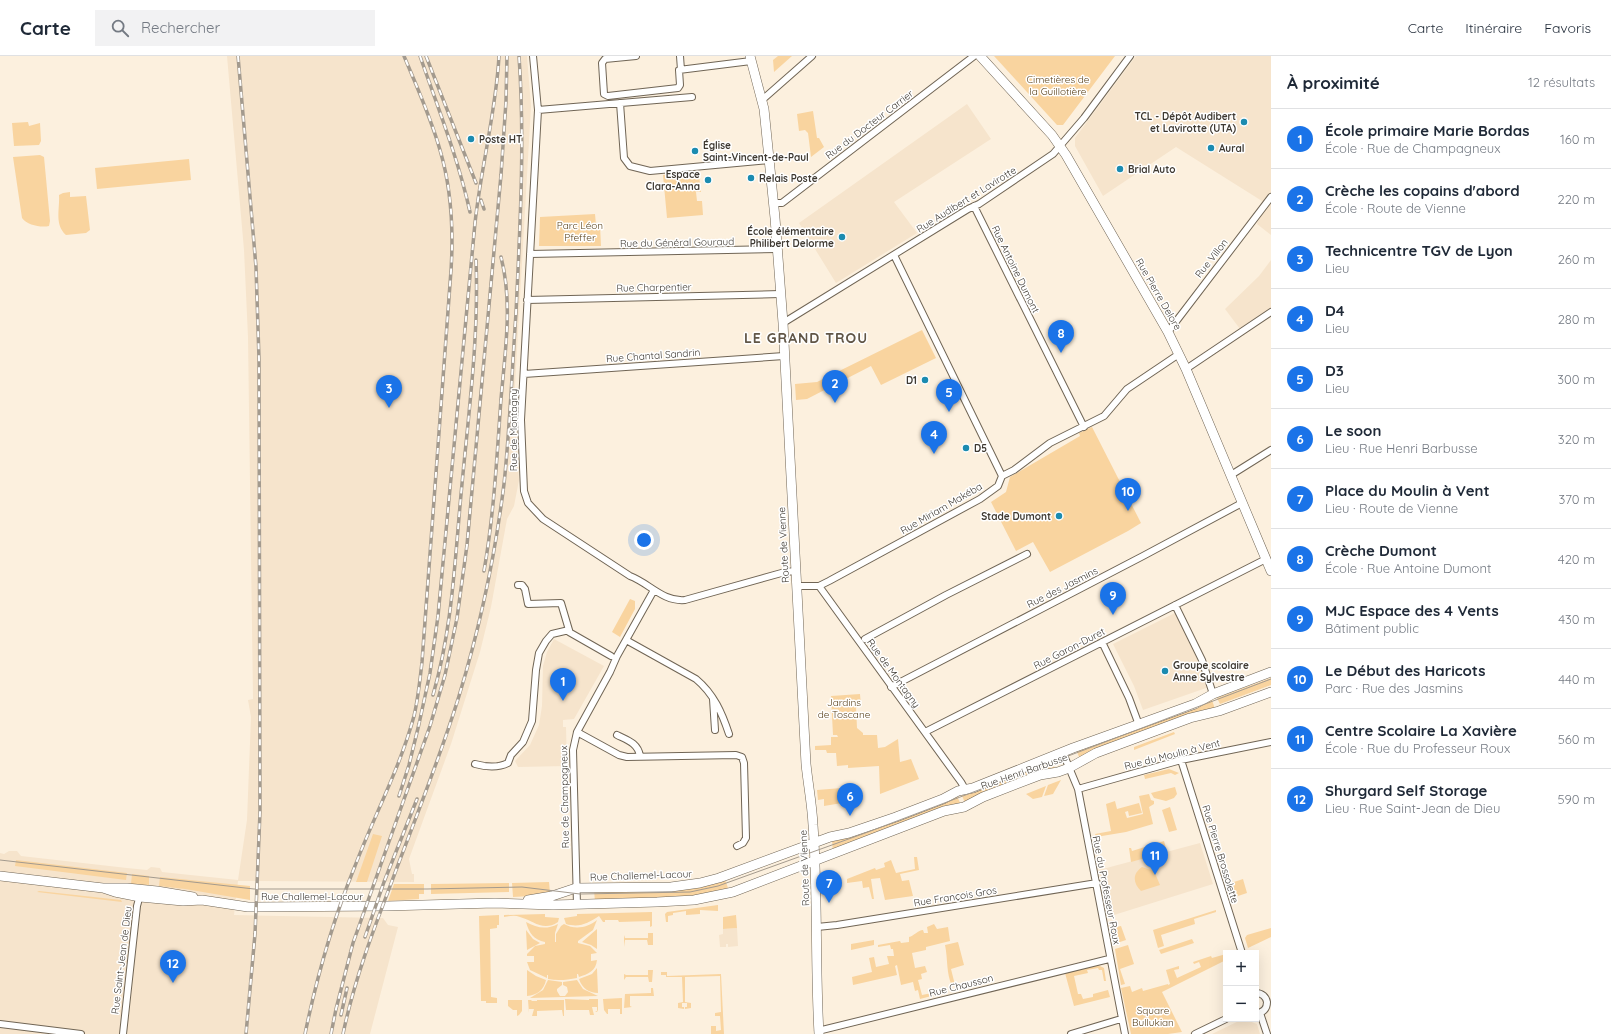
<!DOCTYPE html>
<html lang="fr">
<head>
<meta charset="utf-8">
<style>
  :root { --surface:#fff; --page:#f2f2f3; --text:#1f2937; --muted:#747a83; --line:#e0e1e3; --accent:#1a73e8 }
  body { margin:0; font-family:Quicksand,sans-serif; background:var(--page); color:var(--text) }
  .controls { position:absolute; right:12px; bottom:12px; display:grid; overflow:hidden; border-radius:0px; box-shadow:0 4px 16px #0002 }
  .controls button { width:36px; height:36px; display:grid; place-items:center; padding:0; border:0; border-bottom:1px solid var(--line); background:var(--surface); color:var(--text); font:20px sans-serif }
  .you { position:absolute; left:644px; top:484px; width:14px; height:14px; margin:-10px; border:3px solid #fff; border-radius:50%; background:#1a73e8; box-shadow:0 0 0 6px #1a73e833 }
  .badge { display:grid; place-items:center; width:26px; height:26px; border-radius:50%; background:var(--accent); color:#fff; font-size:13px; font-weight:700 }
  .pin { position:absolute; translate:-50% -33px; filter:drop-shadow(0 1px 2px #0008) }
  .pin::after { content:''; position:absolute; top:21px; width:14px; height:12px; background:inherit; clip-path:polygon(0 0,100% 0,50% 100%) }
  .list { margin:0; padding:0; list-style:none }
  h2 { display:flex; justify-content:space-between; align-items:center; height:52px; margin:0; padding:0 16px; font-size:17px }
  h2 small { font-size:13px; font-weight:400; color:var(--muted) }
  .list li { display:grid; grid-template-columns:26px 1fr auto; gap:12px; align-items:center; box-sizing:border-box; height:60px; padding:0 16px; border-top:1px solid var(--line) }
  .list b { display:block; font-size:15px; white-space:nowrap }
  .list p { margin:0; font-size:13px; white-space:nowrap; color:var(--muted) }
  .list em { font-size:13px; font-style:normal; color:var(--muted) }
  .icon { flex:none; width:22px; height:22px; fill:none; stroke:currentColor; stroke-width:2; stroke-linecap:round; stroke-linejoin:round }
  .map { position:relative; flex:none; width:1271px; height:978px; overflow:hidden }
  header { display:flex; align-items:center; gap:24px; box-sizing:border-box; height:56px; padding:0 20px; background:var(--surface); border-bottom:1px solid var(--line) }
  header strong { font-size:19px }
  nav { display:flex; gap:22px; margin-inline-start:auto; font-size:14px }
  .search { width:280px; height:36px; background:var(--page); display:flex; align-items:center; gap:10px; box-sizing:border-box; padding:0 14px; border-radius:0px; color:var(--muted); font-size:15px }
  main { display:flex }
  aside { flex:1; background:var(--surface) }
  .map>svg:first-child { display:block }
  .built { fill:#f6e4cc }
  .green { fill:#f9d49f }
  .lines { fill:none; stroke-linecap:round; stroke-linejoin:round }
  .street-casing { stroke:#706555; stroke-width:8 }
  .secondary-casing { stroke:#706555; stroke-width:10 }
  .street { stroke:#fff; stroke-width:6 }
  .secondary { stroke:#fff; stroke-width:9 }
  .tram { stroke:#a39a8e; stroke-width:1 }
  .rail-casing { stroke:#a39a8e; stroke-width:3.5 }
  .rail { stroke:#fff; stroke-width:2; stroke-dasharray:6; stroke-linecap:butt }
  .poi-dot { fill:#1b8bb0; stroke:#fff; stroke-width:1.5 }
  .labels { text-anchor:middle; stroke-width:3; stroke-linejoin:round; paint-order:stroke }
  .park-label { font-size:10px; fill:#5c441e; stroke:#fff }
  .poi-label { font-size:10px; font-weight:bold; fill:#3e3932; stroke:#fff; text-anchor:start }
  .street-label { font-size:10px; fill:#3e3932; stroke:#fff }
  .district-label { font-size:14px; font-weight:bold; letter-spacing:1px; fill:#615647; stroke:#fff }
</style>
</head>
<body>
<header>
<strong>Carte</strong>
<div class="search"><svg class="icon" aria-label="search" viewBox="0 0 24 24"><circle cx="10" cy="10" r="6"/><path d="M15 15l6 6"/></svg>Rechercher</div>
<nav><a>Carte</a><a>Itinéraire</a><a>Favoris</a></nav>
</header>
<main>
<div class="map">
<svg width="1271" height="978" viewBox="0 0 1271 978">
  <rect width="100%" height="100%" fill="#fcf0de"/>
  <path class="built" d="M227,0H527L531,50L513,364L515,366L519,424L514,450L507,463L491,551L480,596L451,688L409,803L412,818H414V826L238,825L234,859L383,862L388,869L398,871L370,978H0V797L4,798L9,795H17L21,800L127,812L147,814L151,811L160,812L162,816L238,824L247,764L251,661L248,644L253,643L248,281L244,194Z
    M1136,0H1271V179L1257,168L1262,145L1176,91L1103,140L1075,90V82Z
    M967,48L991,83L894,146L917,177L836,227L799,167Z
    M1271,204V253L1240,273L1225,253L1259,220Z
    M1175,557L1196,600L1209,631L1143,654L1134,630L1113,588Z
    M554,583L604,610L574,663L563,664V671H566L567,710L518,711L515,705L530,689L539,669L542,650L543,610L547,596Z
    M1200,787L1213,828L1114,859L1113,856L1108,858L1099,814Z
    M737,872L738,890L728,891V888H726V891H720L719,879L723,878V873Z
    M1243,963L1257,968L1260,978H1212Z"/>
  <path class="green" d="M778,0H792L774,16L773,4Z
    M994,0H1115L1063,69H1057Z
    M813,55L817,82H819L824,91L811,101L808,77L805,74L799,75L797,58Z
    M28,66L29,70L40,67L41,85L39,89L14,90L12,67Z
    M40,99L44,101L50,165L49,170C41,172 27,169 22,162L13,101Z
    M189,103L191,124L97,133L95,112Z
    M695,116L697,119H699L701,136H696L697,145H702L703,159L667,162L663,119Z
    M70,136V141L86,140L90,174L86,177L66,179C54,168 60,153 59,139L63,137Z
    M595,158L596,169H600L601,190H539L540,161Z
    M922,274L936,302L881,329L871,310L807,343L796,344L795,328L817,326Z
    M1092,371L1141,467L1128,475L1050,516L1033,486L1016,495L991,446L1006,436L1010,421L1080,380L1079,377Z
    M630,543L635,545V553L620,581L612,576Z
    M1271,622V629L1220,648L1217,642Z
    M860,638L861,650L856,651L857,672L863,677V679H877L878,692L885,691L898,683L900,706L911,703L919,723L880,738L879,710L848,712V709L837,710L836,697H827L826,694H815V690L831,689V681H838L837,679H833L831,640Z
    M1212,644L1215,653L1080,703L1076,694Z
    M1174,676L1175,678L1134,694V691Z
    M1051,704L1055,713L965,747L961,737Z
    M1169,713L1179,717L1175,719L1171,717L1145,723L1144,719Z
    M1061,724L1053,738L1044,740L1048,729Z
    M1046,730L1042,741L1033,743L1026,738Z
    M1175,731L1177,738L1174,742L1166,745L1154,742L1151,737Z
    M842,732V738L846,737V741L858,740L860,743L842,750V747L824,750V743L818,744L817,734Z
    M1149,738L1151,744L1154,745V748L1149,751L1153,768L1126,776L1096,781L1095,778L1111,775L1106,748L1115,745L1117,753L1139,747L1142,757L1129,760L1128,755L1125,756L1127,762L1143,758L1139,740Z
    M957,740L961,749L833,796L832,784Z
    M1170,751L1177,774L1169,776L1162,754Z
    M373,778L382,780L367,826H356Z
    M1164,785L1167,796L1131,806L1129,792H1131L1132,795Z
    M914,801H917L919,814L900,818L902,825L909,824L913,840L885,844L880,822L871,823L874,843H872L869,831L863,832L862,825L847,827V823L875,812L876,814L885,811L884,807L891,804L896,817L915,813Z
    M16,804L127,817L126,824L15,810Z
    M1142,811L1154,815L1160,829L1141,835C1133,827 1132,818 1142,811Z
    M132,818L149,820V829L131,828Z
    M160,821L250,830V844L185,833L159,830Z
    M725,823L729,835L707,840L595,846L594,834Z
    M1243,823L1247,837L1235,841L1231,827Z
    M549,826L550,837L531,840L513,841L512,827Z
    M509,827V836L431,838V828Z
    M394,828H424V838H419V843L388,845Z
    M39,835L121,844L122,846L37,836Z
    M718,849V855L700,854V858L686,859V855L673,857V859L668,860V866H666L665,858L667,856Z
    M1216,854V856L1194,863L1195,868L1161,879L1164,890L1158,892L1153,874Z
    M652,856V870L650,871V865L619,866L618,864H605V866H603L599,860C588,867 580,872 566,868L564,862L577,860V858Z
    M545,858V861L559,862L558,866C543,876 534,865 520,861C515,859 510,860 504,861V859Z
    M499,859V869H497V872L490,873L491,941L497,942V947H486V945H481L479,860Z
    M736,859L737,872L723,873V861Z
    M597,864L593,874L578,885V887L590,890L597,897L591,898V905L597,904C596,915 588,918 579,921L578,918H577V922C567,924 558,925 548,923V919H547V922L530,914L527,906H534V900H527V898L535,890L545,888V886C534,884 529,877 526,866C537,872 546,874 558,868L555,877V886H556V878L561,870L564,868C575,874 587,872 597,864Z
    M934,868L937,873L948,871L950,885L926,891V894L912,897L915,912L925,910L927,916L921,918L922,923L918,924L922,939L947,934V936L920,943L918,934L915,935L913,926L901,929L897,909L895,910L897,919L853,929L852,921L872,916L869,902L874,901L876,911L889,908L887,900H894L893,893H891L890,889L878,891V889L900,885L901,887L909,886V881C914,880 918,874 923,874L924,877H928L927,871Z
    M1121,870L1126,884L1114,888L1111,872Z
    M1271,872V881L1248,892L1245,882L1247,879Z
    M597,873V893L591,889L582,886Z
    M526,874L533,883L540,887L527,894Z
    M648,877H653V889H648L647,884H625L624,891V879L625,882H648Z
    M1192,883L1194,887L1161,898L1159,894Z
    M874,884V889L851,894V888Z
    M958,886L964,909L951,913L955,929L952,930C946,917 948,903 945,889Z
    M1128,889L1134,908L1120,913L1125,928L1121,929L1115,893Z
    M1226,898V904L1162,936L1182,976L1168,978H1131L1121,932L1130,930L1132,936L1142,932L1143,935L1168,928V929L1170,928L1166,914L1179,910V913L1174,914L1177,922L1201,911L1199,906L1194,908L1193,906L1211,900L1212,902Z
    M1098,909L1104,912L1106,925H1104L1102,914H1099L1098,912L1087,914L1088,917L1074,920L1078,938H1081L1083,943L1093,941V938L1108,934L1110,941L1074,950L1065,917Z
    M597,912V913L598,937C589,937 582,932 579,923L592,918Z
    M527,914L536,920L546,924C544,934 537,939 527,940Z
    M648,914H653L652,926H649L648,921H626L624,924V918L626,919H648Z
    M661,916H667V920L721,918L724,978H711V970H716V975L721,974L720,960H715V957L721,956L720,920L685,921V946L691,947V952L685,953V951H687V947H682V951H684V953L678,952V947L683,946L682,921H666V919H661Z
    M548,924L562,926V929L557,933V935L560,940H565L568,936L567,931L563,929V926L577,924L583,933L598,940L530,942L543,934Z
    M651,932H653L654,940H630V950L632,951L624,952L625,938L651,937Z
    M622,942V958H620V953H608V958H607L604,954L603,943Z
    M565,943L589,944V943H598V954L597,956H595L597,955V951H592L594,959H590L589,954H566Z
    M522,944V955L519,959L517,960V954H513L508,950V944Z
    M528,944H531L532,945H537V944H564V960H563L562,954L537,955V960H532L534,953H529V957Z"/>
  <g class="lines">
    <g class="street-casing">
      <path id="street" d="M533,0L538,54L521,364L524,435L528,447L543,463L630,520C649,527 663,546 685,544L785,516L796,515
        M636,0L605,3L602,7L604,38L608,40L678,32L680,29L679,14L751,5
        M680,0L681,14
        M762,44L812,0
        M620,47L624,102L630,110L650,115L769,104
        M538,54L692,41
        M773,147H782L974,0
        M974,150L1084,371
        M530,198L777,193
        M894,199L1002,420
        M527,244L780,238
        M783,267L968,153L979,148L1053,98L1084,62L1130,0
        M1168,276L1271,141
        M1186,313L1271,256
        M524,318L784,300
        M1231,419L1271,394
        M1002,420L1014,414L1050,387L1104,360L1127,333L1179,298
        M797,530H819L829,525L980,443L998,430L1002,420
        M819,530L961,726L965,733
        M1175,549L1202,604L1212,635
        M569,574V576L611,600
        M865,583L946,539L1027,498
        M626,584L696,623C714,638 722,657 729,678
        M1102,586L1129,642L1139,669
        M891,631L1143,500L1242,447
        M713,643L715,674
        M577,676L619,699L627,701L736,699L742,701L744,707L746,782L743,787L737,790
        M925,676L1266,503
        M617,679C627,684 638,687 640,700
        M1063,697L1078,733L1125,978
        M1181,704L1242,897
        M475,708C486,711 498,712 508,707L511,699L523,686L532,665L536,614L539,597L546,585L552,578L569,574L561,547L528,548L525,533L522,529H518
        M1078,733L1181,704L1271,686
        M577,849L573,694L577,676L610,616L617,600L654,534
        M817,871L837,869L1097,827
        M1256,937C1262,937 1266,941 1267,946C1267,953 1263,957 1256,957
        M1260,957L1267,978
        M0,968L81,978
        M818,975L1109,903
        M123,978L137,850L140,839
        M1071,978L1121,963
        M1195,978L1226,963"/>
    </g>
    <g class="secondary-casing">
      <path id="secondary" d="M750,0L764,53L775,162L783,267L806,708C808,728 812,748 813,769C818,838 815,908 819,978
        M980,0L1052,79L1066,99L1168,276L1186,313L1271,515
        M0,820L103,832H127L157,835L193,841
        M103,832L115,836L140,841L183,845L202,844L248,851L387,850L495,847L553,849L657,846L694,844L733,836L944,755L964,751L983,741L1040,719L1058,716L1069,712L1096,697L1190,662L1219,655L1271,636
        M528,844L552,840L576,832L671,831L700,827L719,822L830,781L849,777L896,761L943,743L958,735L973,732L1073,692L1195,648L1213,638L1271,616"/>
    </g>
    <use href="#street" class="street"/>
    <use href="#secondary" class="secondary"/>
    <path class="tram" d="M0,804L254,833H427L522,831L580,838L690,836L718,830L868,776L1271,623"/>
    <g class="rail-casing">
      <path id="rail" d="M238,0L256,211L259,303L260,756L255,878L246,978
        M420,0C438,52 458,102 470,156
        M426,0L476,127
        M481,144L484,153
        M484,515C494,458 497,400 501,343C505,296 513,247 501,201
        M433,639C453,571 455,499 462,428C469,354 479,279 476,204
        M399,740L409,709L419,668L430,617L438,560L475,167C481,111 496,56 499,0
        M365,881L384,826L417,743
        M341,959L347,932
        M305,978C317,920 333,864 355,810C374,760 400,712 414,660C418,643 420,624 422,606L450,228C454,183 453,138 440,94C431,62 417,31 404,0
        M331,978L336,953L353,887L430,670L445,619L457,562L467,489L501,119L506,45L507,0
        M343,978C354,925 373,875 392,825C415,763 440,702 459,640C480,571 495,500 504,428C510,371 512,314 516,257C520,171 525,86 519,0"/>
    </g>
    <use href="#rail" class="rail"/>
  </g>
  <g class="poi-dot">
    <circle cx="1244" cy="66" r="4"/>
    <circle cx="471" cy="83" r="4"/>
    <circle cx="1211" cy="92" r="4"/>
    <circle cx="695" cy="95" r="4"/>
    <circle cx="1120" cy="113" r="4"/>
    <circle cx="751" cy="122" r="4"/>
    <circle cx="708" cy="124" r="4"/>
    <circle cx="842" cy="181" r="4"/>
    <circle cx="925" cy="324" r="4"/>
    <circle cx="966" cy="392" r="4"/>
    <circle cx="1059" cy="460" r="4"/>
    <circle cx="1165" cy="615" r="4"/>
  </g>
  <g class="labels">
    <g class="park-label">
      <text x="1058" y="27">Cimetières de<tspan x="1058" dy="12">la Guillotière</tspan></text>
      <text x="580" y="173">Parc Léon<tspan x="580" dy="12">Pfeffer</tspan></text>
      <text x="844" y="650">Jardins<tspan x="844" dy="12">de Toscane</tspan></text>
      <text x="1153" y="958">Square<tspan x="1153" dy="12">Bullukian</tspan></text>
    </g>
    <g class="poi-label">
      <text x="1236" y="64" text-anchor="end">TCL - Dépôt Audibert<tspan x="1236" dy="12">et Lavirotte (UTA)</tspan></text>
      <text x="479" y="87">Poste HT</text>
      <text x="703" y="93">Église<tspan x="703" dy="12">Saint-Vincent-de-Paul</tspan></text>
      <text x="1219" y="96">Aural</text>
      <text x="1128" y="117">Brial Auto</text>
      <text x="700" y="122" text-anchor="end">Espace<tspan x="700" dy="12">Clara-Anna</tspan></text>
      <text x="759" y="126">Relais Poste</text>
      <text x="834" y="179" text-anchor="end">École élémentaire<tspan x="834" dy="12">Philibert Delorme</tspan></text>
      <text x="917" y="328" text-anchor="end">D1</text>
      <text x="974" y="396">D5</text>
      <text x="1051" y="464" text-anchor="end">Stade Dumont</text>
      <text x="1173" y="613">Groupe scolaire<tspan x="1173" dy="12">Anne Sylvestre</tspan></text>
    </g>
    <g class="street-label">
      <text transform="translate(869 68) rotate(-37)" y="4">Rue du Docteur Carrier</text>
      <text transform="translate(966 143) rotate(-32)" y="4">Rue Audibert et Lavirotte</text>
      <text transform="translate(677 186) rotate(-1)" y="4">Rue du Général Gouraud</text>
      <text transform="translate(1211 202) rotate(-52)" y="4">Rue Villon</text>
      <text transform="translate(1016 213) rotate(64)" y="4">Rue Antoine Dumont</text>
      <text transform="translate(654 231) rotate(-1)" y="4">Rue Charpentier</text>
      <text transform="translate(1159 238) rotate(60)" y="4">Rue Pierre Delore</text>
      <text transform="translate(653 299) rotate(-4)" y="4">Rue Chantal Sandrin</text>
      <text transform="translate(513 374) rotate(-90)" y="4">Rue de Montagny</text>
      <text transform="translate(941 452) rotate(-30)" y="4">Rue Miriam Makéba</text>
      <text transform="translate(783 489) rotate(-93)" y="4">Route de Vienne</text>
      <text transform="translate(1062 531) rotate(-27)" y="4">Rue des Jasmins</text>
      <text transform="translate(1069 592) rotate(-27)" y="4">Rue Garon-Duret</text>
      <text transform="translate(894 617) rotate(54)" y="4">Rue de Montagny</text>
      <text transform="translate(1172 698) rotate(-14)" y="4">Rue du Moulin à Vent</text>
      <text transform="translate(1024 715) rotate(-19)" y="4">Rue Henri Barbusse</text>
      <text transform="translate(564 741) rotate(-91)" y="4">Rue de Champagneux</text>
      <text transform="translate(1221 798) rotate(73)" y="4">Rue Pierre Brossolette</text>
      <text transform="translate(804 812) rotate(-92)" y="4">Route de Vienne</text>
      <text transform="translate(641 819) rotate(-2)" y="4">Rue Challemel-Lacour</text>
      <text transform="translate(1107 834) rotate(79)" y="4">Rue du Professeur Roux</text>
      <text x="312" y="844">Rue Challemel-Lacour</text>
      <text transform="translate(955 840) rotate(-9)" y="4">Rue François Gros</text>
      <text transform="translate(121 904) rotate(-83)" y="4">Rue Saint-Jean de Dieu</text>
      <text transform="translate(961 929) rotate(-14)" y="4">Rue Chausson</text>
    </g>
    <g class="district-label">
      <text x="806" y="287">LE GRAND TROU</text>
    </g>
  </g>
</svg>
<div class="controls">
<button>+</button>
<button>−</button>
</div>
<div class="you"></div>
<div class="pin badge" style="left:563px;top:645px">1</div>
<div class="pin badge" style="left:835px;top:347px">2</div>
<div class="pin badge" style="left:389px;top:352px">3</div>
<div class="pin badge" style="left:934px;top:398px">4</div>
<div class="pin badge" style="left:949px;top:356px">5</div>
<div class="pin badge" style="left:850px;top:760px">6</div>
<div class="pin badge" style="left:829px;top:847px">7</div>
<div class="pin badge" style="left:1061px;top:297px">8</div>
<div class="pin badge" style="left:1113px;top:559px">9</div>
<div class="pin badge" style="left:1128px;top:455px">10</div>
<div class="pin badge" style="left:1155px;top:819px">11</div>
<div class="pin badge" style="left:173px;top:927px">12</div>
</div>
<aside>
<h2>À proximité<small>12 résultats</small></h2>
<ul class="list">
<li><span class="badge">1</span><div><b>École primaire Marie Bordas</b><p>École · Rue de Champagneux</p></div><em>160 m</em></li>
<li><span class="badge">2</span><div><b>Crèche les copains d'abord</b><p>École · Route de Vienne</p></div><em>220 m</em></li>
<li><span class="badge">3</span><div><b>Technicentre TGV de Lyon</b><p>Lieu</p></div><em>260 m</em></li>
<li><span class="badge">4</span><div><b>D4</b><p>Lieu</p></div><em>280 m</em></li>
<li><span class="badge">5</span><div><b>D3</b><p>Lieu</p></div><em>300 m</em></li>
<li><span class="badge">6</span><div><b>Le soon</b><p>Lieu · Rue Henri Barbusse</p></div><em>320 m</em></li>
<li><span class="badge">7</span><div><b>Place du Moulin à Vent</b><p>Lieu · Route de Vienne</p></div><em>370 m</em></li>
<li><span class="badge">8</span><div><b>Crèche Dumont</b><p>École · Rue Antoine Dumont</p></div><em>420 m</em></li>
<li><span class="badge">9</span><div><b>MJC Espace des 4 Vents</b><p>Bâtiment public</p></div><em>430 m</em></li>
<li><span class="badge">10</span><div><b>Le Début des Haricots</b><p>Parc · Rue des Jasmins</p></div><em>440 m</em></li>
<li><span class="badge">11</span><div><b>Centre Scolaire La Xavière</b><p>École · Rue du Professeur Roux</p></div><em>560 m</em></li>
<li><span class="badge">12</span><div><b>Shurgard Self Storage</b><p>Lieu · Rue Saint-Jean de Dieu</p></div><em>590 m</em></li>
</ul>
</aside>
</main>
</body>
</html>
